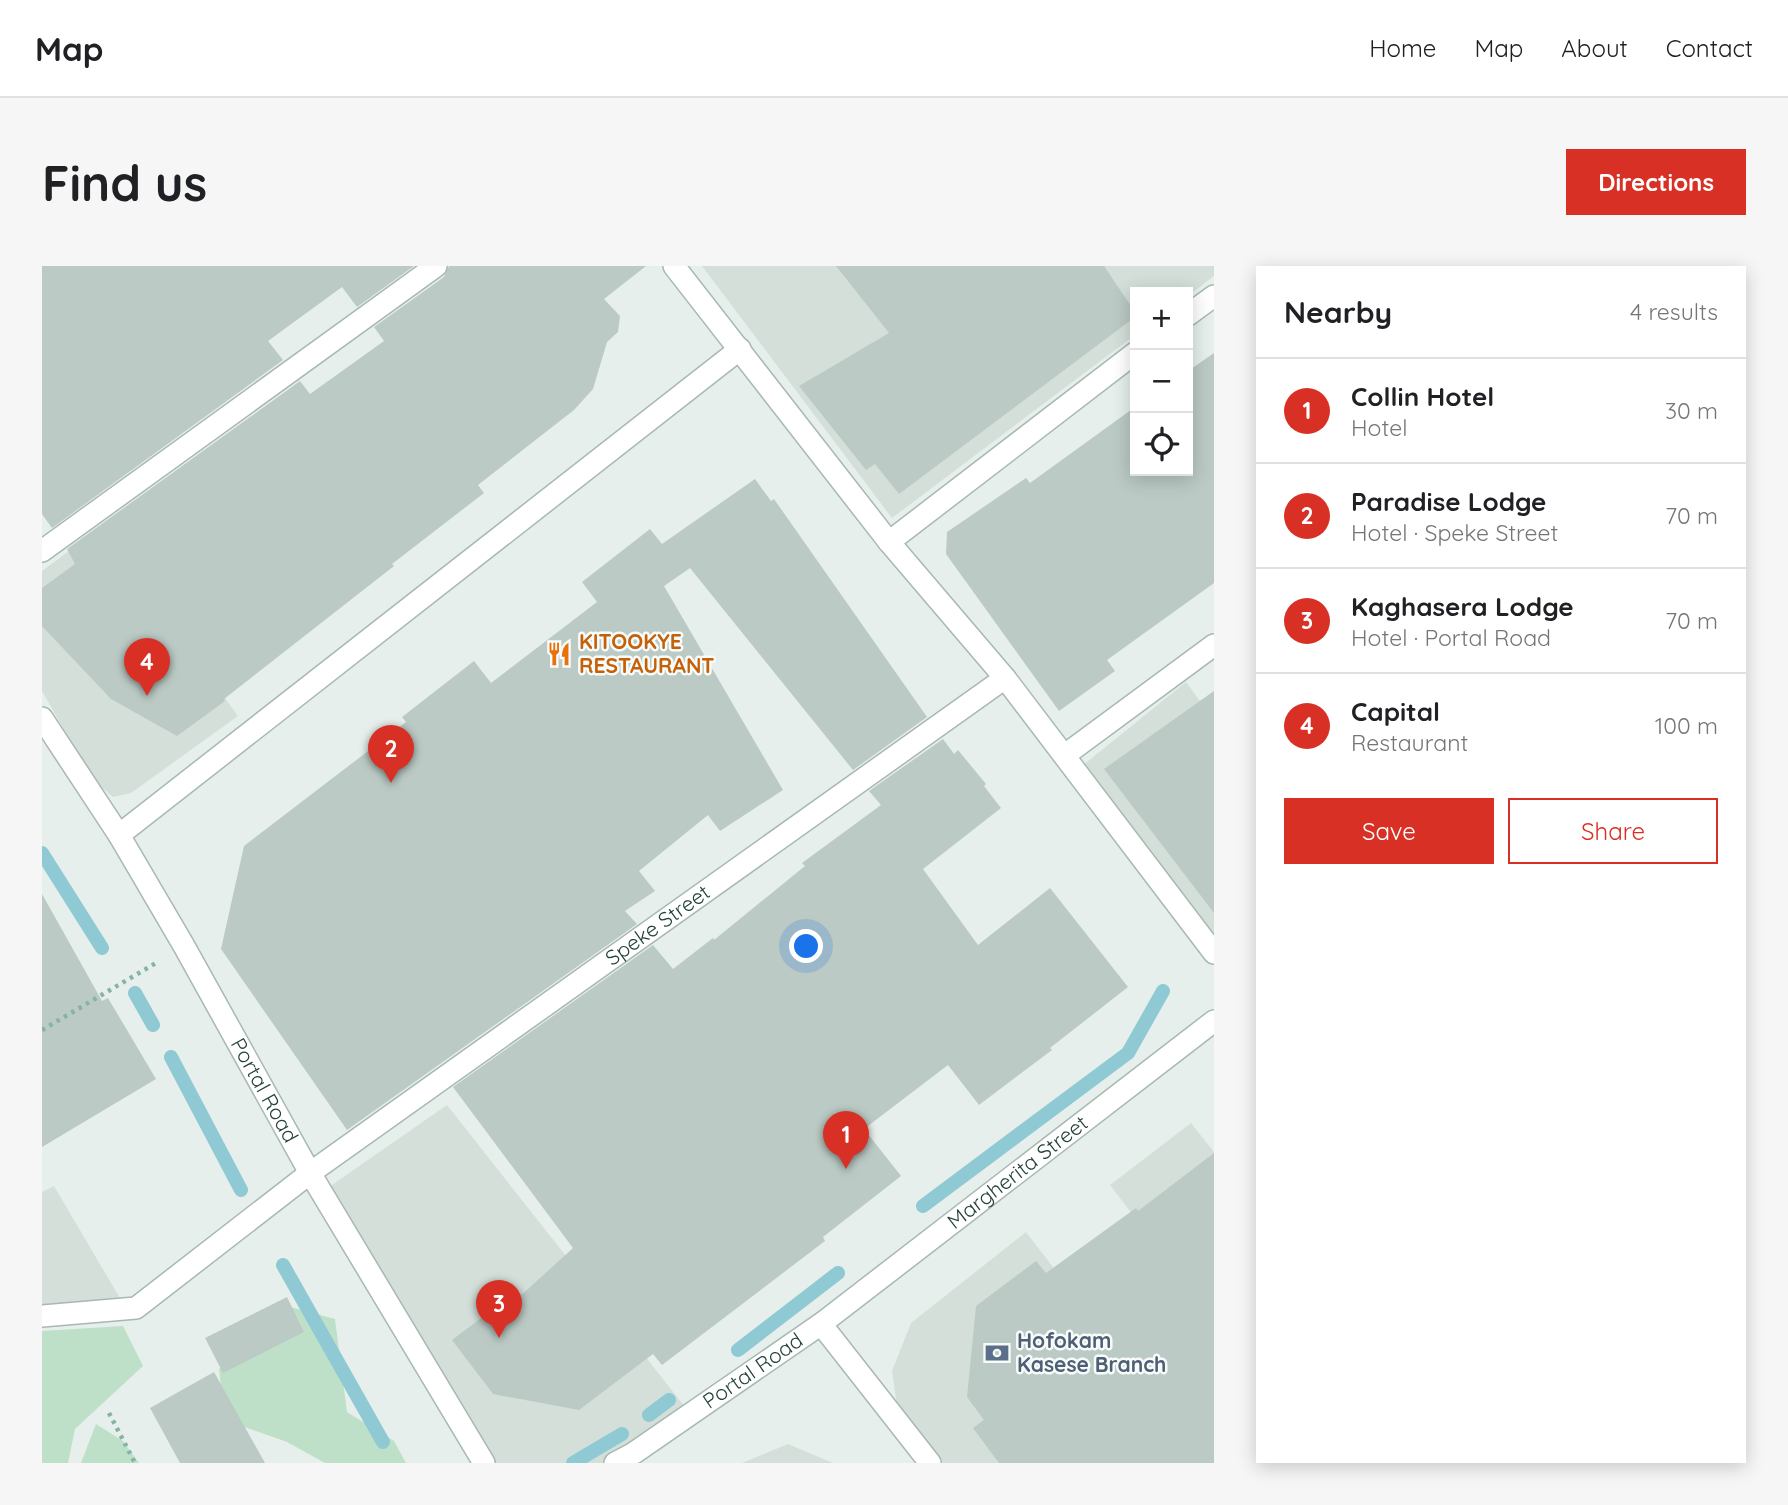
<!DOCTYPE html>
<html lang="en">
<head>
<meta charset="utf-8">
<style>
  :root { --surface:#fff; --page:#f6f6f6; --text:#202124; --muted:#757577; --line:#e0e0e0; --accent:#d93025 }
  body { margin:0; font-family:Quicksand,sans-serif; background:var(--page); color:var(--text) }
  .controls { position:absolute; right:21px; top:21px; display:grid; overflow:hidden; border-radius:0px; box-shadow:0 4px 18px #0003 }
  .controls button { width:63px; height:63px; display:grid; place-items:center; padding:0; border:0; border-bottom:2px solid var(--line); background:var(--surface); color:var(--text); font:35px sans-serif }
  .you { position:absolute; left:765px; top:681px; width:24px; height:24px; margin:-18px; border:5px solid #fff; border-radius:50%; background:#1a73e8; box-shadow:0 0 0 10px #1a73e833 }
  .badge { display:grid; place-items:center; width:46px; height:46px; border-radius:50%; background:var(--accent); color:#fff; font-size:23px; font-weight:700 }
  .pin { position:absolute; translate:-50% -58px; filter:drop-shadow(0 2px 4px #0008) }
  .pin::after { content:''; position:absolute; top:37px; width:24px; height:21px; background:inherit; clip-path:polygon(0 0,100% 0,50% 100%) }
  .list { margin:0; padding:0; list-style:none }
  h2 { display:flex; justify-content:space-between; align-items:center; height:91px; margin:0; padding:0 28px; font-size:30px }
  h2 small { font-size:23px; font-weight:400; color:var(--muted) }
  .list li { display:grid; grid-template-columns:46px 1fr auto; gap:21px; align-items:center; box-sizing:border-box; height:105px; padding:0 28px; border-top:2px solid var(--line) }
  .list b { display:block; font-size:26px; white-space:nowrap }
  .list p { margin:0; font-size:23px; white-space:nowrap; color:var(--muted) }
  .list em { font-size:23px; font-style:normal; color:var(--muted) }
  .actions { display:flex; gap:14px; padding:21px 28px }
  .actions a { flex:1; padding:16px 0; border:2px solid var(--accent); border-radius:0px; text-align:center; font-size:24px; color:var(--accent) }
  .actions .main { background:var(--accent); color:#fff }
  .icon { flex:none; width:38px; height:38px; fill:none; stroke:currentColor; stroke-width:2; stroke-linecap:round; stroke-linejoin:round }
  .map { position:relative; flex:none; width:1172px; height:1197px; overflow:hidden; border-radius:0px }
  header { display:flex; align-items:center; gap:42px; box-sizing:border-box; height:98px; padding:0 35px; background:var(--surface); border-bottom:2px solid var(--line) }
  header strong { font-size:33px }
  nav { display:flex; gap:38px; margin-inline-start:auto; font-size:24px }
  .intro { display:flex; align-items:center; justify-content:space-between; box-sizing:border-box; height:168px; padding:0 42px }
  h1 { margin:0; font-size:49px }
  .button { padding:18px 32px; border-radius:0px; background:var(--accent); color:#fff; font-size:24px; font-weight:700 }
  main { display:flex; gap:42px; padding:0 42px }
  aside { flex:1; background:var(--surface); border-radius:0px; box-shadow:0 4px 18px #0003 }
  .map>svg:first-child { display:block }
  .built { fill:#d4dfda }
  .green { fill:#bfe0c8 }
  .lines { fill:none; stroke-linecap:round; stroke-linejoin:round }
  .stream { stroke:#8ec9d4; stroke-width:14 }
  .building { fill:#bbcac4 }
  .service-casing { stroke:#a8b8b2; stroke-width:24 }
  .minor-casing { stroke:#a8b8b2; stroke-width:24 }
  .tertiary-casing { stroke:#a8b8b2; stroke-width:24 }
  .path { stroke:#86b3a5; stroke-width:4.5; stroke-dasharray:3.5 5; stroke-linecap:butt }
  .service { stroke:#fff; stroke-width:21 }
  .minor { stroke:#fff; stroke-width:21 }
  .tertiary { stroke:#fff; stroke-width:21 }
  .labels { text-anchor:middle; stroke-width:5; stroke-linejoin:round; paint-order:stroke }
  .food-label { font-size:21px; font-weight:bold; fill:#c56008; stroke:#f7fbf9; text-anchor:start }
  .street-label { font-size:21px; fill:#24423a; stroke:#f7fbf9 }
  .service-label { font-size:21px; font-weight:bold; fill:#4e5e75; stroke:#f7fbf9; text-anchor:start }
</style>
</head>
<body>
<header>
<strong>Map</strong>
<nav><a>Home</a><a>Map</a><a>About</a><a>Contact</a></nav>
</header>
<div class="intro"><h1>Find us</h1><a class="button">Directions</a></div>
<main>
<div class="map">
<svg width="1172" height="1197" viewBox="0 0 1172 1197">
  <rect width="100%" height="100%" fill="#e6efeb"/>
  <path class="built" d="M660,0H1172V10L1146,30V26H1093V69L850,252Z
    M58,262L196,450L89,527L71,531L50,513L0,425V305Z
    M1144,416L1172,454V670L1040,500Z
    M405,839L647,1146L574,1197H452L287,921Z
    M1149,857L1172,886V1055L1068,919Z
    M12,920L79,1034L0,1042V926Z
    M984,966L1162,1197H890L858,1161L850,1105L869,1057Z
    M746,1178L791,1197H700Z"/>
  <path class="green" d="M245,1040L293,1053L305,1146L352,1175L364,1197H283L245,1176L194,1158L181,1137L177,1103Z
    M81,1060L101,1100L33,1163L26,1197H0V1065Z
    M54,1158L81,1175L97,1197H39Z"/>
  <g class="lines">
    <path class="stream" d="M0,587L60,682
      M93,727L111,759
      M129,791L199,924
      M881,940L1086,787L1121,725
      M241,999L341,1176
      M696,1084L796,1007
      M607,1149L627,1134
      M531,1197L580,1168"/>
  </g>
  <path class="building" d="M0,0H372L315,41L300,21L226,75L241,94L10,262L0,248Z
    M407,0H604L562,33L578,50L576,66L565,76L551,123L532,144L436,219L442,227L350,298L352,300L182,433L183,435L135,470L69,433L0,360V322L33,298L25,283L258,115L268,128L342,75L332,61L402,11Z
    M794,0H1062L1093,46V51L857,228L833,198L824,204L757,120L847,67Z
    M1172,87V317L1065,394L1073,405L1017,445L904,288L905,266L984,212L988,217L1093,141V205H1146V105Z
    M713,213L729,235L732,233L885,451L811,504L648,302L622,320L741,524L678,565L666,549L597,605L613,625L583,645L595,658L305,864L179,683L202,580L364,456L360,451L432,395L449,417L555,336L540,316L608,263L620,278Z
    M1172,425V647L1062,503Z
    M901,473L912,488L916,484L944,518L942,520L959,542L881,603L936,679L1008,622L1086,721L1008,782L1010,784L937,839L906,799L822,863L859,910L781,971L783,975L620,1099L611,1088L537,1144L451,1128L410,1074L459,1037L464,1043L531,982L411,821L611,679L631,703L671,672L672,674L763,600L760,597L839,539L827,525Z
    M0,628L60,735L66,732L114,813L0,881Z
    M1172,887V1197H957L931,1162L942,1154L925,1131L934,1040L994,995L1004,1007L1094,942L1096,945Z
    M245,1031L262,1066L181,1107L163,1072Z
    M172,1106L223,1197H138L108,1142Z"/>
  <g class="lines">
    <g class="service-casing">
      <path id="service" d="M0,1050L94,1042L268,907"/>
    </g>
    <g class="minor-casing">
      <g id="minor">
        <path d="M632,0L847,276L963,412L1172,687"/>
        <path d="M1146,49L1172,30"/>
        <path d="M847,276L1093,87"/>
        <path d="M0,285L394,0"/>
        <path id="s1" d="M0,452L77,569L142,680L268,907L442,1197"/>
        <path d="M1023,489L1172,379"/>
        <path d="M77,569L698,83"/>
        <path id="s2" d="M268,907L963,412"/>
        <path id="s3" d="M573,1197L592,1187L779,1058"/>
      </g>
    </g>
    <g class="tertiary-casing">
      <g id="tertiary">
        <path id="s4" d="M888,1197L779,1058L1172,755"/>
      </g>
    </g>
    <path class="path" d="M0,764L114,697
      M67,1147L93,1197"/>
    <use href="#service" class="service"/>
    <use href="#minor" class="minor"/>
    <use href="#tertiary" class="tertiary"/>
  </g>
  <defs>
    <g id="restaurant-bare" transform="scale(1.89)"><path d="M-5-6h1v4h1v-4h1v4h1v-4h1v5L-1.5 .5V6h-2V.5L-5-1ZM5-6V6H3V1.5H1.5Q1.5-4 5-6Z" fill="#e8710a" stroke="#f7fbf9" stroke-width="2.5" paint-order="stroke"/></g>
    <g id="bank-bare" transform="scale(1.89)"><path d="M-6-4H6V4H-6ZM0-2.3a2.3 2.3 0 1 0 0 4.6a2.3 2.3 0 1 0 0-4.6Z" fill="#5c6f8a" stroke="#f7fbf9" stroke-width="2.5" paint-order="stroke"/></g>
  </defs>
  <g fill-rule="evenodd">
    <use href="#restaurant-bare" x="517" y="388"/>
    <use href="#bank-bare" x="955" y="1087"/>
  </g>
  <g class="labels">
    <g class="food-label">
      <text x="537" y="383">KITOOKYE<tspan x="537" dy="24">RESTAURANT</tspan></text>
    </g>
    <g class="street-label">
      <text dy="7" stroke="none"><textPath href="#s2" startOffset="427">Speke Street</textPath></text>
      <text dy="7" stroke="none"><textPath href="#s1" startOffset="434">Portal Road</textPath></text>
      <text dy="7" stroke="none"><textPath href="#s4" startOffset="425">Margherita Street</textPath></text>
      <text dy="7" stroke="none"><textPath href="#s3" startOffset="166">Portal Road</textPath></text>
    </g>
    <g class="service-label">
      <text x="975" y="1082">Hofokam<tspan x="975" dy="24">Kasese Branch</tspan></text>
    </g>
  </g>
</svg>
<div class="controls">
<button>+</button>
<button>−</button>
<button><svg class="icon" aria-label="locate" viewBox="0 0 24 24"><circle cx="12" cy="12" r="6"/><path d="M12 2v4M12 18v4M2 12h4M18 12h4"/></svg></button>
</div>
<div class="you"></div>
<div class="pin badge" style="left:804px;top:903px">1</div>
<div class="pin badge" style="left:349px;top:517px">2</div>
<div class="pin badge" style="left:457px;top:1072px">3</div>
<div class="pin badge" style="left:105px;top:430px">4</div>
</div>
<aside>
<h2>Nearby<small>4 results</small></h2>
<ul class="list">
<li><span class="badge">1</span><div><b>Collin Hotel</b><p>Hotel</p></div><em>30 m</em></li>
<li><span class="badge">2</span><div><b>Paradise Lodge</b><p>Hotel · Speke Street</p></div><em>70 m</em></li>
<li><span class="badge">3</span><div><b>Kaghasera Lodge</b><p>Hotel · Portal Road</p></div><em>70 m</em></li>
<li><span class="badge">4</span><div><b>Capital</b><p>Restaurant</p></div><em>100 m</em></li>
</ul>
<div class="actions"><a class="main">Save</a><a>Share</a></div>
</aside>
</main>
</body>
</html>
